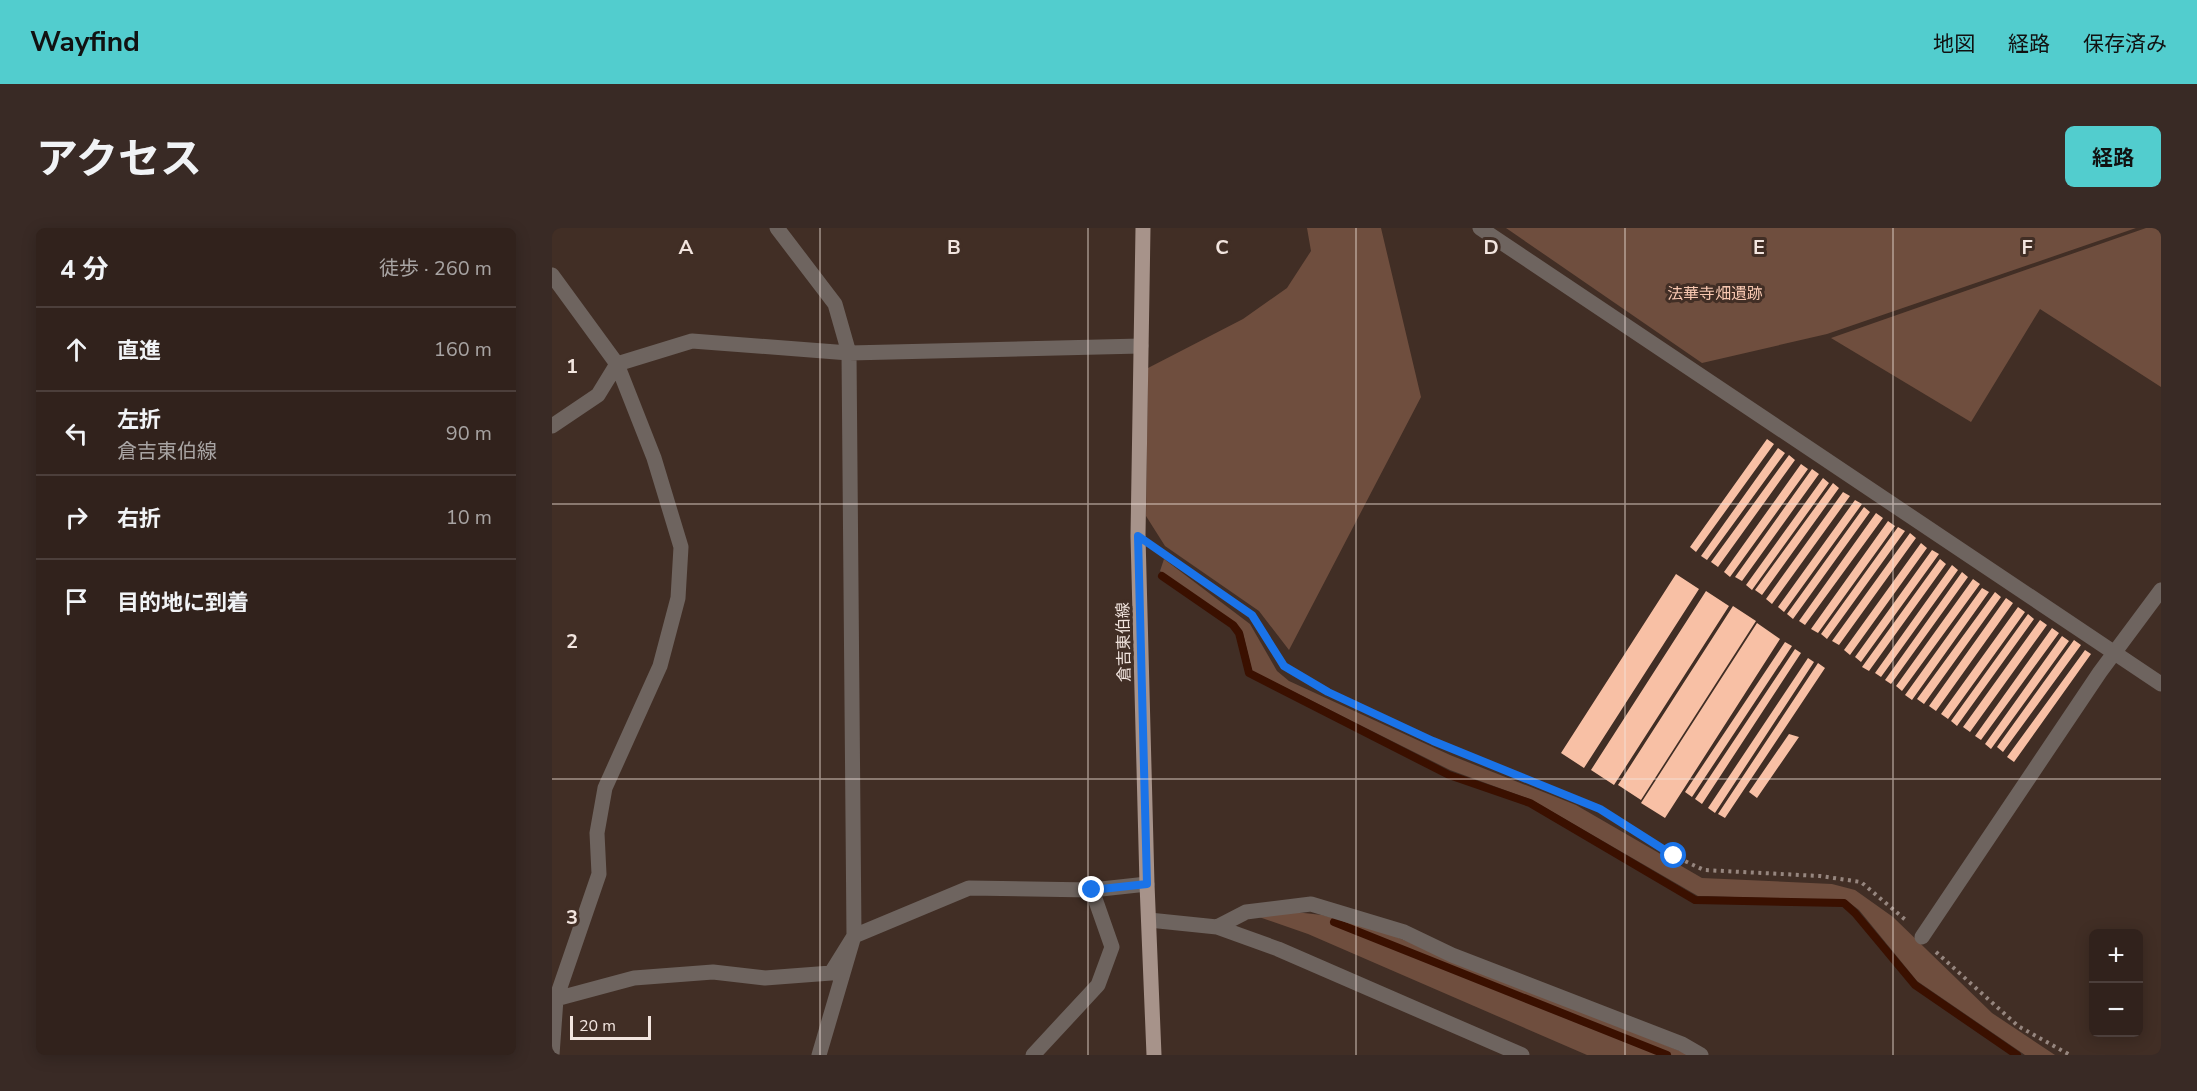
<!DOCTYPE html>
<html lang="ja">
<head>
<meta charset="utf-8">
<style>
  :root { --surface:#31221c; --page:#392a25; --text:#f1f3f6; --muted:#a8a4a3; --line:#4c3f3b; --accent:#52cdce }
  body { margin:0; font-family:"Nunito Sans","Noto Sans JP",sans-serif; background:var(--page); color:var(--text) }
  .controls { position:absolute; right:18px; bottom:18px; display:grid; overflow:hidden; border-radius:9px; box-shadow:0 3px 15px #0003 }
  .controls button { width:54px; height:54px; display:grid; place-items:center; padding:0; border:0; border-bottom:2px solid var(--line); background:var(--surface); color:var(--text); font:30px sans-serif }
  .scale { position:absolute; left:18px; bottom:15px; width:81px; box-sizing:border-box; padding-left:6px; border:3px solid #f2e5df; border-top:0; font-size:16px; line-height:21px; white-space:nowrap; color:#f2e5df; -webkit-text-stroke:4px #412e25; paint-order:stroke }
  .stop { position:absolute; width:18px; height:18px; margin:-14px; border:4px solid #1a73e8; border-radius:50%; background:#fff }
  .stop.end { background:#1a73e8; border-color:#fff; box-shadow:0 2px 6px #0008 }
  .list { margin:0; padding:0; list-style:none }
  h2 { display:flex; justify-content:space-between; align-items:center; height:78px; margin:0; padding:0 24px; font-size:26px }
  h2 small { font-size:20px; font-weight:400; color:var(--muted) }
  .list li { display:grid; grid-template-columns:39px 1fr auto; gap:18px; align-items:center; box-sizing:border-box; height:84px; padding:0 24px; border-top:2px solid var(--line) }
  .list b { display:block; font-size:22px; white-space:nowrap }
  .list p { margin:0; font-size:20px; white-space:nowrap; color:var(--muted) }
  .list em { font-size:20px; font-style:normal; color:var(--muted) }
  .icon { flex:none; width:33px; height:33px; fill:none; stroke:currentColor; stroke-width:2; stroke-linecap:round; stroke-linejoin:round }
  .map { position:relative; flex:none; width:1609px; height:827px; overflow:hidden; border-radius:9px }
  header { display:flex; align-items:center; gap:36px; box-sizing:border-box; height:84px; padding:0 30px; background:var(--accent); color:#111 }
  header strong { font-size:28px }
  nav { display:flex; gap:33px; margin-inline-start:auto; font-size:21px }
  .intro { display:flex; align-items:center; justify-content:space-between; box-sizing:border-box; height:144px; padding:0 36px }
  h1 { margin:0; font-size:42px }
  .button { padding:15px 27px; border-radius:9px; background:var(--accent); color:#111; font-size:21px; font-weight:700 }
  main { display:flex; gap:36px; padding:0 36px }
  aside { flex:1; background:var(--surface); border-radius:9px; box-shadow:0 3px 15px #0003 }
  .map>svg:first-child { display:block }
  .green { fill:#6f4e3e }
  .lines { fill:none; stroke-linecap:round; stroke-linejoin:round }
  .stream { stroke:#3a1000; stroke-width:8 }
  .building { fill:#f8c0a5 }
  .path { stroke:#96867f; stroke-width:4; stroke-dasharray:3 4.5; stroke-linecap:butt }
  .minor { stroke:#6e645f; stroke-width:15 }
  .major { stroke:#a7938a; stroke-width:15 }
  .route { stroke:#1a73e8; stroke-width:8 }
  .grid { fill:none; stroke:#f2e5df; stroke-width:1.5; stroke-opacity:0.55 }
  .labels { text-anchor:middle; stroke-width:6; stroke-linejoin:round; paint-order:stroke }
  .park-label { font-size:16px; fill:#f8c8b1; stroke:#412e25 }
  .street-label { font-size:16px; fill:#f2e5df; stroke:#412e25 }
  .grid-label { font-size:20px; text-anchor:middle; font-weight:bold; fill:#f2e5df; stroke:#412e25; stroke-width:6; stroke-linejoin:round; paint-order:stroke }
</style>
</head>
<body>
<header>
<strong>Wayfind</strong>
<nav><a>地図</a><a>経路</a><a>保存済み</a></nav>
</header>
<div class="intro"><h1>アクセス</h1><a class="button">経路</a></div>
<main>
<aside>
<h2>4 分<small>徒歩 · 260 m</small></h2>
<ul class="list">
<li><svg class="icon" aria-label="ahead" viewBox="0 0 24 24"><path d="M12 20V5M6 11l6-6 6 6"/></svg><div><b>直進</b></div><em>160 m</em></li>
<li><svg class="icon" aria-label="left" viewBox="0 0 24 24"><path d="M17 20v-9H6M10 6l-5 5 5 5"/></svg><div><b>左折</b><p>倉吉東伯線</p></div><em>90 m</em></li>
<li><svg class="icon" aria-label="right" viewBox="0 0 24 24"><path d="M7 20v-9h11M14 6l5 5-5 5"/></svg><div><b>右折</b></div><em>10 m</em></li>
<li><svg class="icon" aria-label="arrive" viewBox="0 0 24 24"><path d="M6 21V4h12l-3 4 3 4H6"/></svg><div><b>目的地に到着</b></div></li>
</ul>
</aside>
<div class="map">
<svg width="1609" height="827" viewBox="0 0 1609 827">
  <rect width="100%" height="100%" fill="#412e25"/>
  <path class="green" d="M755,0H829L869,169L737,422L707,383L613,318L594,288L596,140L691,91L735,60L759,23Z
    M954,0H1584L1275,106L1150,135Z
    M1594,0H1609V159L1488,81L1419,194L1279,110Z
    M612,331L698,396L725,443L737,453L898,527L1024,577L1150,650L1280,656L1303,662L1341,689L1440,785L1503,827H1473L1365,753L1307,682L1294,672L1146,668L980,572L898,542L700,443L691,405L608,343Z
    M734,683L770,687L827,702L1138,827H1035L756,706L707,689Z"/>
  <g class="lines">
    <path class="stream" d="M610,348L681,397L687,405L697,445L897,547L978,575L1143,672L1292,675L1303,685L1363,757L1465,827
      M782,694L1115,827"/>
  </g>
  <path class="building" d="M1215,211L1222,216L1144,324L1138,319Z
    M1226,220L1233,225L1155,332L1149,328Z
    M1237,227L1243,232L1166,339L1159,334Z
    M1249,236L1256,241L1178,349L1172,344Z
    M1260,241L1267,246L1190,353L1183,349Z
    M1271,250L1277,255L1200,362L1194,357Z
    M1281,255L1287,260L1210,367L1203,362Z
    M1291,264L1298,268L1220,376L1214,371Z
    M1303,272L1310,276L1232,384L1226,379Z
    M1312,279L1318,284L1241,391L1235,386Z
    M1324,285L1331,290L1253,397L1247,393Z
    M1336,293L1343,298L1266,405L1259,401Z
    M1346,299L1353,303L1275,411L1269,406Z
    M1358,305L1364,310L1287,417L1280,413Z
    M1369,315L1375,320L1298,427L1292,422Z
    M1380,322L1387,326L1309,434L1303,429Z
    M1388,331L1394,336L1317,443L1310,439Z
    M1400,337L1406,342L1329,449L1323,445Z
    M1410,344L1416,349L1339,456L1333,452Z
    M1124,346L1147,361L1032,540L1009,525Z
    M1421,351L1428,356L1350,463L1344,458Z
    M1430,360L1437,364L1360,472L1353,467Z
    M1154,363L1177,378L1062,557L1039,542Z
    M1443,364L1449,369L1372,476L1365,471Z
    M1454,370L1461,375L1384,483L1377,478Z
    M1181,378L1204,393L1089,572L1066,557Z
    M1466,379L1473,384L1396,491L1389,486Z
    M1476,386L1482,391L1405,498L1399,493Z
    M1488,392L1495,397L1418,504L1411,499Z
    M1205,395L1228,411L1113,590L1089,575Z
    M1500,400L1507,405L1429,512L1423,508Z
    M1510,408L1517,413L1439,521L1433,516Z
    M1522,412L1529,417L1451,524L1445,519Z
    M1233,414L1240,418L1140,569L1133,564Z
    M1243,421L1249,425L1150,576L1143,571Z
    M1533,422L1539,426L1462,534L1455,529Z
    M1256,430L1262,434L1163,585L1156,580Z
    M1266,435L1273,440L1173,590L1166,586Z
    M1237,506L1247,509L1205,570L1197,564Z"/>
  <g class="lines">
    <path class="path" d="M606,321L700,387L732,438L776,464L881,513L1048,581L1122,628L1152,642L1268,648L1309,654L1356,694
      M1384,724L1466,798L1518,827"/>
    <path class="minor" d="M225,0L283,76L297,125L302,708L267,827
      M928,0L1609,456
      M0,47L65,136L102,230L129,319L126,370L108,438L53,560L45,605L47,646L4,771L0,827
      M0,198L46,167L65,136L140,113L297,125L589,118
      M597,692L665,699L726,721L970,827
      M665,699L694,684L759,676L852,704L900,727L1130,816L1149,827
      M1370,709L1548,444L1609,362
      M0,772L82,750L161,744L213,750L279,745L302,708L417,660L540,662L595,656
      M481,827L546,757L560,719L540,662"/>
    <path class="major" d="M591,0L586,308L595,656L602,827"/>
  </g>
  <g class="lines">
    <path class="route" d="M540,662L595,656L586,308L700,387L732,438L776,464L881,513L1048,581L1122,628"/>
  </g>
  <path class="grid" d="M268,0V827M536,0V827M804,0V827M1073,0V827M1341,0V827M0,276H1609M0,551H1609"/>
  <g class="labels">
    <g class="park-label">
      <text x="1163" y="71">法華寺畑遺跡</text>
    </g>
    <g class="street-label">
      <text transform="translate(571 414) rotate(-91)" y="6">倉吉東伯線</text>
    </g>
  </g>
  <g class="grid-label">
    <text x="134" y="26">A</text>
    <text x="402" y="26">B</text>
    <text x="670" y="26">C</text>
    <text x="939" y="26">D</text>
    <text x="1207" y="26">E</text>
    <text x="1475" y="26">F</text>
    <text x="20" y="145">1</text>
    <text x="20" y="420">2</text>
    <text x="20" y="696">3</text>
  </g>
</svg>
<div class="controls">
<button>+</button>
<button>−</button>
</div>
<div class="scale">20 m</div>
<div class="stop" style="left:1122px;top:628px"></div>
<div class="stop end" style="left:540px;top:662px"></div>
</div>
</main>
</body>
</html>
